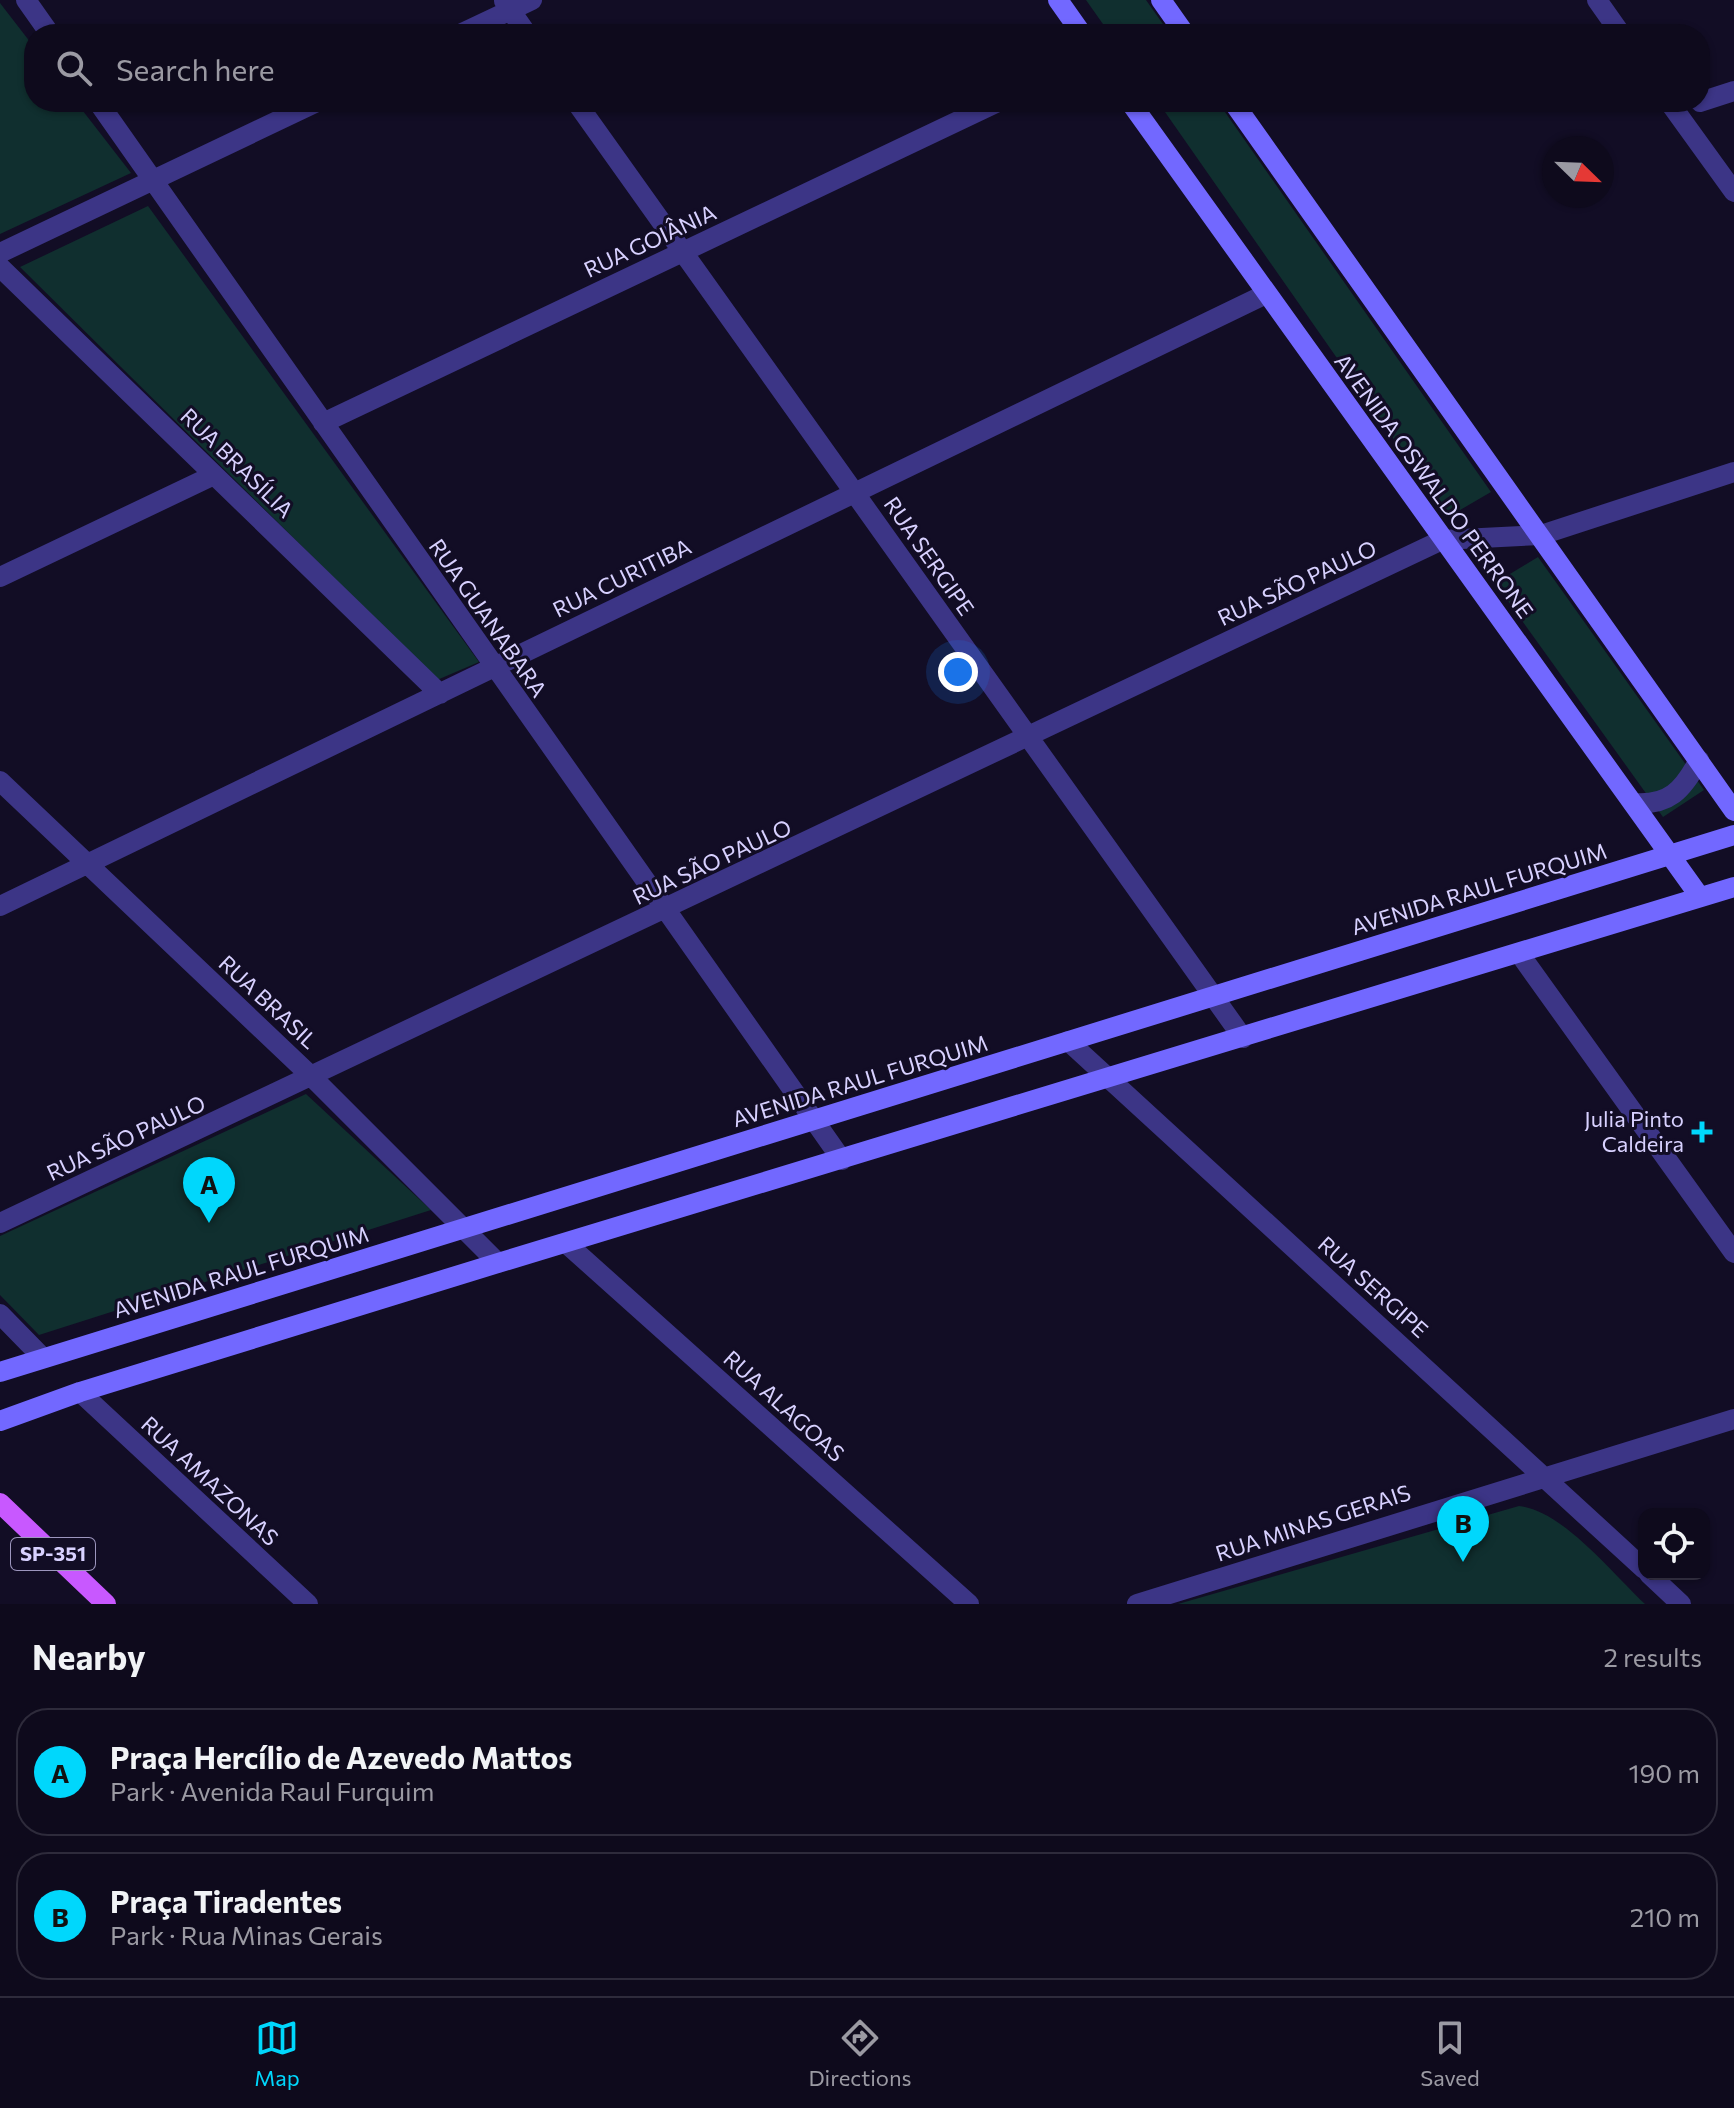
<!DOCTYPE html>
<html lang="en">
<head>
<meta charset="utf-8">
<style>
  :root { --surface:#0e0a1c; --page:#1c1829; --text:#f1f3f6; --muted:#9b9aa3; --line:#2e2b3b; --accent:#00d7fc }
  body { margin:0; font-family:Commissioner,sans-serif; background:var(--page); color:var(--text) }
  .controls { position:absolute; right:24px; bottom:24px; display:grid; overflow:hidden; border-radius:16px; box-shadow:0 2px 6px #0004 }
  .controls button { width:72px; height:72px; display:grid; place-items:center; padding:0; border:0; border-bottom:2px solid var(--line); background:var(--surface); color:var(--text); font:40px sans-serif }
  .compass { position:absolute; left:1542px; top:136px; width:72px; height:72px; border-radius:50%; background:var(--surface); box-shadow:0 2px 6px #0004; rotate:113deg }
  .you { position:absolute; left:958px; top:672px; width:28px; height:28px; margin:-20px; border:6px solid #fff; border-radius:50%; background:#1a73e8; box-shadow:0 0 0 12px #1a73e833 }
  .badge { display:grid; place-items:center; width:52px; height:52px; border-radius:50%; background:var(--accent); color:#111; font-size:26px; font-weight:700 }
  .pin { position:absolute; translate:-50% -66px; filter:drop-shadow(0 2px 4px #0008) }
  .pin::after { content:''; position:absolute; top:42px; width:28px; height:24px; background:inherit; clip-path:polygon(0 0,100% 0,50% 100%) }
  .list { margin:0; padding:0; list-style:none }
  h2 { display:flex; justify-content:space-between; align-items:center; height:104px; margin:0; padding:0 32px; font-size:34px }
  h2 small { font-size:26px; font-weight:400; color:var(--muted) }
  .list li { display:grid; grid-template-columns:52px 1fr auto; gap:24px; align-items:center; box-sizing:border-box; height:128px; margin:0 16px 16px; padding:0 16px; border:2px solid var(--line); border-radius:32px }
  .list b { display:block; font-size:30px; white-space:nowrap }
  .list p { margin:0; font-size:26px; white-space:nowrap; color:var(--muted) }
  .list em { font-size:26px; font-style:normal; color:var(--muted) }
  .icon { flex:none; width:44px; height:44px; fill:none; stroke:currentColor; stroke-width:2; stroke-linecap:round; stroke-linejoin:round }
  .map { position:relative; flex:none; width:1734px; height:1604px; overflow:hidden }
  .search { position:absolute; background:var(--surface); box-shadow:0 2px 6px #0004; left:24px; right:24px; top:24px; height:88px; display:flex; align-items:center; gap:20px; box-sizing:border-box; padding:0 28px; border-radius:32px; color:var(--muted); font-size:30px }
  .sheet { height:392px; background:var(--surface) }
  nav { display:flex; justify-content:space-around; align-items:center; box-sizing:border-box; height:112px; border-top:2px solid var(--line); background:var(--surface); font-size:22px; color:var(--muted) }
  nav a { display:grid; justify-items:center; gap:4px }
  nav .on { color:var(--accent) }
  .map>svg:first-child { display:block }
  .green { fill:#102f2f }
  .lines { fill:none; stroke-linecap:round; stroke-linejoin:round }
  .minor { stroke:#3c3586; stroke-width:20 }
  .tertiary { stroke:#3c3586; stroke-width:20 }
  .secondary { stroke:#7268ff; stroke-width:20 }
  .primary { stroke:#c858ff; stroke-width:20 }
  .poi-dot { fill:#00d7fc; stroke:#120d25; stroke-width:3 }
  .labels { text-anchor:middle; stroke-width:6; stroke-linejoin:round; paint-order:stroke }
  .shield { fill:#120d25; stroke:#9d96be; stroke-width:2 }
  .shield-label { font-size:20px; font-weight:bold; fill:#d8d1ff }
  .street-label { font-size:22px; fill:#d8d1ff; stroke:#120d25 }
  .poi-label { font-size:22px; fill:#d8d1ff; stroke:#120d25; text-anchor:end }
</style>
</head>
<body>
<div class="map">
<svg width="1734" height="1604" viewBox="0 0 1734 1604">
  <rect width="100%" height="100%" fill="#120d25"/>
  <path class="green" d="M1086,0H1146L1170,34H1110Z
    M0,3L34,47V102H76L131,173L0,234Z
    M1158,102H1218L1491,492L1448,517Z
    M148,206L479,662L437,680L20,267Z
    M1538,557L1704,790L1663,817L1495,583Z
    M306,1094L431,1210L39,1335L0,1295V1236Z
    M1519,1506C1562,1510 1613,1574 1645,1604H1178Z"/>
  <g class="lines">
    <path class="minor" d="M26,0L50,34
      M1597,0L1621,34
      M504,1L527,34
      M460,34L532,0
      M98,102L842,1160
      M576,102L1243,1038
      M1669,102L1734,192
      M1700,102L1734,91
      M0,253L317,102
      M0,267L440,694
      M323,423L998,102
      M0,577L214,475
      M0,781L312,1077L498,1263
      M0,906L1266,294
      M1519,953L1734,1253
      M1068,1041L1644,1569
      M0,1223L1442,540L1541,535L1734,472
      M567,1244L969,1604
      M0,1314L43,1358
      M80,1392L308,1604
      M1649,1574L1681,1604
      M1137,1604L1734,1419"/>
    <path class="tertiary" d="M1633,803C1669,806 1683,790 1699,760"/>
    <path class="secondary" d="M1058,0L1082,34
      M1161,0L1185,34
      M1130,102L1700,897
      M1233,102L1734,811
      M0,1372L1734,835
      M0,1421L80,1392L498,1263L1734,887"/>
    <path class="primary" d="M0,1503L106,1604"/>
  </g>
  <path class="poi-dot" d="M1698 1120h8v8h8v8h-8v8h-8v-8h-8v-8h8z"/>
  <g class="labels">
    <rect class="shield" x="11" y="1538" width="84" height="32" rx="6"/>
    <g class="shield-label">
      <text x="53" y="1561">SP-351</text>
    </g>
    <g class="street-label">
      <text transform="translate(650 241) rotate(-25)" y="8">RUA GOIÂNIA</text>
      <text transform="translate(237 463) rotate(44)" y="8">RUA BRASÍLIA</text>
      <text transform="translate(1434 486) rotate(54)" y="8">AVENIDA OSWALDO PERRONE</text>
      <text transform="translate(929 556) rotate(55)" y="8">RUA SERGIPE</text>
      <text transform="translate(622 578) rotate(-26)" y="8">RUA CURITIBA</text>
      <text transform="translate(1297 583) rotate(-25)" y="8">RUA SÃO PAULO</text>
      <text transform="translate(488 618) rotate(55)" y="8">RUA GUANABARA</text>
      <text transform="translate(712 862) rotate(-25)" y="8">RUA SÃO PAULO</text>
      <text transform="translate(1479 889) rotate(-17)" y="8">AVENIDA RAUL FURQUIM</text>
      <text transform="translate(268 1002) rotate(43)" y="8">RUA BRASIL</text>
      <text transform="translate(860 1081) rotate(-17)" y="8">AVENIDA RAUL FURQUIM</text>
      <text transform="translate(126 1138) rotate(-25)" y="8">RUA SÃO PAULO</text>
      <text transform="translate(241 1272) rotate(-17)" y="8">AVENIDA RAUL FURQUIM</text>
      <text transform="translate(1373 1287) rotate(42)" y="8">RUA SERGIPE</text>
      <text transform="translate(784 1406) rotate(42)" y="8">RUA ALAGOAS</text>
      <text transform="translate(210 1481) rotate(43)" y="8">RUA AMAZONAS</text>
      <text transform="translate(1313 1523) rotate(-18)" y="8">RUA MINAS GERAIS</text>
    </g>
    <g class="poi-label">
      <text x="1684" y="1127">Julia Pinto<tspan x="1684" dy="25">Caldeira</tspan></text>
    </g>
  </g>
</svg>
<div class="controls">
<button><svg class="icon" aria-label="locate" viewBox="0 0 24 24"><circle cx="12" cy="12" r="6"/><path d="M12 2v4M12 18v4M2 12h4M18 12h4"/></svg></button>
</div>
<svg class="compass" viewBox="-18 -18 36 36"><path d="M0-13l5 13h-10z" fill="#e53935"/><path d="M0 13l5-13h-10z" fill="#9b9aa3"/></svg>
<div class="you"></div>
<div class="pin badge" style="left:209px;top:1223px">A</div>
<div class="pin badge" style="left:1463px;top:1562px">B</div>
<div class="search"><svg class="icon" aria-label="search" viewBox="0 0 24 24"><circle cx="10" cy="10" r="6"/><path d="M15 15l6 6"/></svg>Search here</div>
</div>
<section class="sheet">
<h2>Nearby<small>2 results</small></h2>
<ul class="list">
<li><span class="badge">A</span><div><b>Praça Hercílio de Azevedo Mattos</b><p>Park · Avenida Raul Furquim</p></div><em>190 m</em></li>
<li><span class="badge">B</span><div><b>Praça Tiradentes</b><p>Park · Rua Minas Gerais</p></div><em>210 m</em></li>
</ul>
</section>
<nav>
<a class="on"><svg class="icon" aria-label="map" viewBox="0 0 24 24"><path d="M3 6l6-2 6 2 6-2v14l-6 2-6-2-6 2zM9 4v14M15 6v14"/></svg>Map</a>
<a><svg class="icon" aria-label="directions" viewBox="0 0 24 24"><path d="M12 3l9 9-9 9-9-9zM9 14v-3h6M13 9l2 2-2 2"/></svg>Directions</a>
<a><svg class="icon" aria-label="saved" viewBox="0 0 24 24"><path d="M7 4h10v16l-5-4-5 4z"/></svg>Saved</a>
</nav>
</body>
</html>
